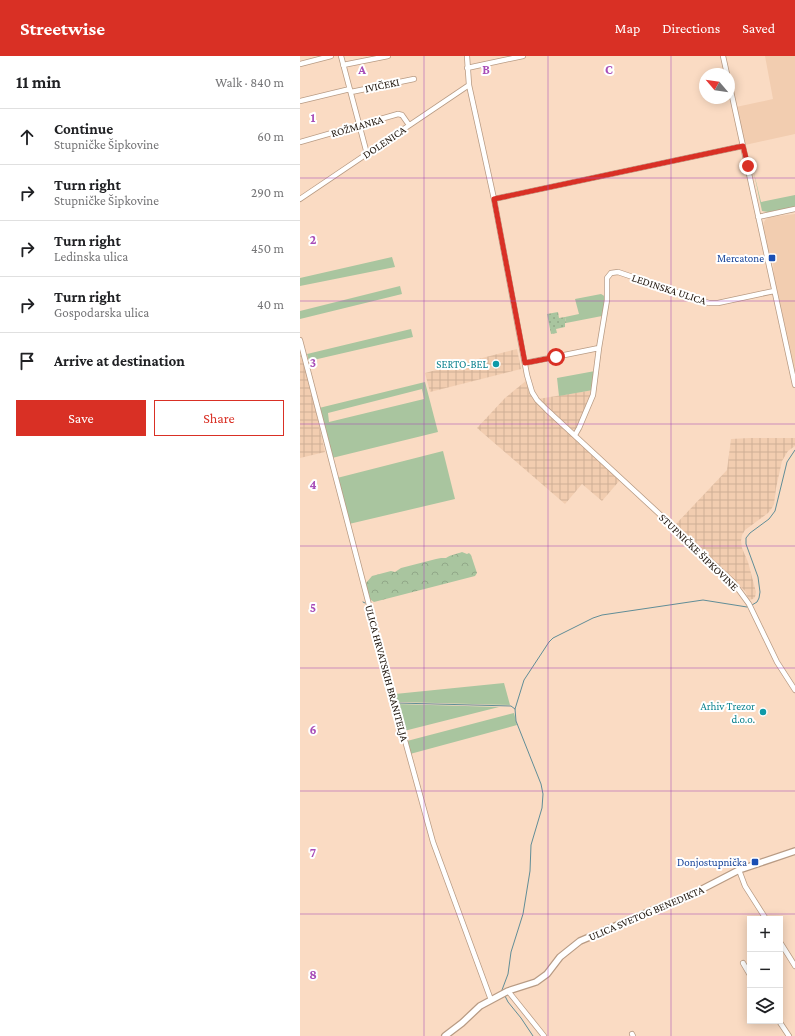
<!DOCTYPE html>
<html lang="en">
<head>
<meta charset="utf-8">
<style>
  :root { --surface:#fff; --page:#f6f6f6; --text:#202124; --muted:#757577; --line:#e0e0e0; --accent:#d93025 }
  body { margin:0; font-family:"Crimson Pro",serif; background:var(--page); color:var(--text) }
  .controls { position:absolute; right:12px; bottom:12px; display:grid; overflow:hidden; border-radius:0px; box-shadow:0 2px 10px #0003 }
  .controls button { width:36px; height:36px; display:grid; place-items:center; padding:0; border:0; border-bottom:1px solid var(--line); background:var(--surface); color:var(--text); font:20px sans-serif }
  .compass { position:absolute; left:399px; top:12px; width:36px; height:36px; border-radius:50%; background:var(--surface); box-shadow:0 2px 10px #0003; rotate:299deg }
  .stop { position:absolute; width:12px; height:12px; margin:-9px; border:3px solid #d93025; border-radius:50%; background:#fff }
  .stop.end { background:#d93025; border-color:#fff; box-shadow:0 1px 4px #0008 }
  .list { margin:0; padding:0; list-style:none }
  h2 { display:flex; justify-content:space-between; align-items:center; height:52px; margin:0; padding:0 16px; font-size:17px }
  h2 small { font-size:13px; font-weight:400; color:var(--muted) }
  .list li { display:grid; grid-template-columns:26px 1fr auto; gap:12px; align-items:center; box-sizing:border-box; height:56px; padding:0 16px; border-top:1px solid var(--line) }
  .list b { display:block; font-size:15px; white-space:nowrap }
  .list p { margin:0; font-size:13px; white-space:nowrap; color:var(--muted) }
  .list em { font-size:13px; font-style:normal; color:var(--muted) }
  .actions { display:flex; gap:8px; padding:12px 16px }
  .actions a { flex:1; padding:9px 0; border:1px solid var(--accent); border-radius:0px; text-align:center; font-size:14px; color:var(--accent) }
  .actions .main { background:var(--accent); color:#fff }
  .icon { flex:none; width:22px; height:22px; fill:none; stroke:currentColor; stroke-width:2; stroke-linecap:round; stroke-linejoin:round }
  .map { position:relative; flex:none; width:495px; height:980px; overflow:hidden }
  header { display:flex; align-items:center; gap:24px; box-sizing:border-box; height:56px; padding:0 20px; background:var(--accent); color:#fff }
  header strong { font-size:19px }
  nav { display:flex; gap:22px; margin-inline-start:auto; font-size:14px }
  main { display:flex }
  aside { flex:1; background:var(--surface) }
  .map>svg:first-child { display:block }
  .built { fill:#f2cdb0 }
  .industrial { fill:url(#industrial-grid) }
  .grass { fill:#a9c59f; fill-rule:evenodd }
  .forest { fill:url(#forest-crowns) }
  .garden { fill:url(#garden-dots) }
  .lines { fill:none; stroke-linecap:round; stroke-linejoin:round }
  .stream { stroke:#608d97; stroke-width:1 }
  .minor-casing { stroke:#b89b84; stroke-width:6 }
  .major-casing { stroke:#b89b84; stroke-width:8 }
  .minor { stroke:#fff; stroke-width:4.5 }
  .major { stroke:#fff; stroke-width:5.5 }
  .route { stroke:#d93025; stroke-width:5 }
  .grid { fill:none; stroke:#a84db8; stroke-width:1; stroke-opacity:0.55 }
  .transit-dot { fill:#1a4fb4; stroke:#fff; stroke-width:1.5 }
  .culture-dot { fill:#0f9aa8; stroke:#fff; stroke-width:1.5 }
  .labels { text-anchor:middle; stroke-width:4; stroke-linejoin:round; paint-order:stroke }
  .street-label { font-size:11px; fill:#20160d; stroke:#fff }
  .transit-label { font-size:11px; fill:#164399; stroke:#fff; text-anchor:end }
  .culture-label { font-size:11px; fill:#0d838f; stroke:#fff; text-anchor:end }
  .grid-label { font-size:13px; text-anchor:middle; font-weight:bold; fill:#a84db8; stroke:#fff; stroke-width:4; stroke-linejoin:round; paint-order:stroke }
</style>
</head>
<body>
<header>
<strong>Streetwise</strong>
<nav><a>Map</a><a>Directions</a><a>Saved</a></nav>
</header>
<main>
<aside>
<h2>11 min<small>Walk · 840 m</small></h2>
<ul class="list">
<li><svg class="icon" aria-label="ahead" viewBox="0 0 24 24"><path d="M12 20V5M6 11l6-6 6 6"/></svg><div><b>Continue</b><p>Stupničke Šipkovine</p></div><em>60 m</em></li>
<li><svg class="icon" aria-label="right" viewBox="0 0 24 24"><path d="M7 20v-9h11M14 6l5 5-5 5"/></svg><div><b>Turn right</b><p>Stupničke Šipkovine</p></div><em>290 m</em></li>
<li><svg class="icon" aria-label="right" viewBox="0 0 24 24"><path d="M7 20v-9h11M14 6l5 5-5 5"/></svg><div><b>Turn right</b><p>Ledinska ulica</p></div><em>450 m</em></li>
<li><svg class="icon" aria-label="right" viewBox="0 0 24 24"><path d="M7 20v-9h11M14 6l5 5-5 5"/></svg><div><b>Turn right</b><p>Gospodarska ulica</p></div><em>40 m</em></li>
<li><svg class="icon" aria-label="arrive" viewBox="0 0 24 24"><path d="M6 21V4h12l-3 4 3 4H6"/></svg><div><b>Arrive at destination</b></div></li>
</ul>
<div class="actions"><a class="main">Save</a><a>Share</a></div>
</aside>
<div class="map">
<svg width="495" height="980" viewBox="0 0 495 980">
  <defs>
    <pattern id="industrial-grid" width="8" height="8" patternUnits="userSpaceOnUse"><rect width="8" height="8" fill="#f2cdb0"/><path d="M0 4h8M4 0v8" fill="none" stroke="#cfaf96"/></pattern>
    <pattern id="forest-crowns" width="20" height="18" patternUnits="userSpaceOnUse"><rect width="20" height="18" fill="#a9c59f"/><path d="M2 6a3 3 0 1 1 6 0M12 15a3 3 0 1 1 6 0" fill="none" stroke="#91a888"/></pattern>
    <pattern id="garden-dots" width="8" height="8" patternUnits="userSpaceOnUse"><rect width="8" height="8" fill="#a9c59f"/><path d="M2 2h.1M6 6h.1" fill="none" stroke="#91a888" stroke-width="1.8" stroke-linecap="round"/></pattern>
  </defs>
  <rect width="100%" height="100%" fill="#fadbc3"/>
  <path class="built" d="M465,0H495V78L445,89L436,51L473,43Z
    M495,158V321L479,242L474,222L473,207L467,190L463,170L464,166L466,163L470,161Z"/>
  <path class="industrial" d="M217,293L221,313L130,336L125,317Z
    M0,294H1L5,306L25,396L0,402Z
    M227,324L229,337L241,351L320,424L302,445L282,428L265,448L177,372L205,342Z
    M293,334L290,344L276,373L274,374L272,373L238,343Z
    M449,382H495V390L488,395L482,405L476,432L474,448L472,452L468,457L445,474L442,479L441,485L442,492L448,506L456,536L455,541L453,543L449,544L445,535L438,528L376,468L427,414L431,383Z"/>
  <path class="grass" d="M453,113L461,146L495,139V151L468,156L462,155Z
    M92,201L95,211L0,230V222Z
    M100,230L102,238L0,263V255Z
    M301,238L306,241L302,260L266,267L265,261L279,258L275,243Z
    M111,273L113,281L9,305L7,298Z
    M295,315L293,334L259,340L257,322Z
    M125,326L138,376L32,402L19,352ZM122,333L124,343L29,366L28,357Z
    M143,395L155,443L49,468L37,422Z
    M204,627L210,649H209L99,646H97L95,638Z
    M97,648L199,651L104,675Z
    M214,657L217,669L110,698L107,685Z"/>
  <path class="forest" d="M162,496L167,498L169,497L171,499L177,517L175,520L74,546C67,543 67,534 66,527L72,520L91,515L95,516L101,512L136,503L141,502H146C150,499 157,498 162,496Z"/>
  <path class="garden" d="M258,256L259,262L265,261L266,267H265V271L256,273L257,277L251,278L247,258Z"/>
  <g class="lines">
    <path class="stream" d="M63,546L65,547
      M70,547L72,548L79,578
      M452,549L457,546L459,542L460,536L458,521L446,488V482L450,477L469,463L475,455L487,406L495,394
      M97,647L211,650L215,653
      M202,935V934L208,918L211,896L223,858L230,815L231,789L242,752L243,738L241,728L216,665L215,653L224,624L249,586L253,582L293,562L302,559L403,544L447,551L449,550
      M205,940L208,946L221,962L233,980"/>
    <g class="minor-casing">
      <path id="minor" d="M41,0L67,98
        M167,0L169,29L194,143L227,319L232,336L237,344L247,354L433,526L449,548L477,606L495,634
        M423,0L427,18
        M0,8L31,0
        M43,9L88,0
        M167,12L223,0
        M429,26L495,329
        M51,36L114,23
        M0,45L50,33
        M0,86L98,58L102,59L109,69
        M0,143L169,29
        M194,143L443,90
        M458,161L495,153
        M0,284L93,641L133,786L191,944
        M299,292L307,244V222L311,217L318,216L409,247H418L474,235
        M225,307L299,292L293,339L279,372L275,379
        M439,814L445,830L466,863
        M480,886L495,910
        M443,907L450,919
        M208,935L244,980
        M479,965L489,980
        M332,978L333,980"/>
    </g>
    <g class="major-casing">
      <path id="major" d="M145,980L162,967L180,950L208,935L236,926L247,918L260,901L280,885L365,849L383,843L439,814L495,795"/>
    </g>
    <use href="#minor" class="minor"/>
    <use href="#major" class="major"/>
  </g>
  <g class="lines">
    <path class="route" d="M256,301L225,307L194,143L443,90L448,110"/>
  </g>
  <path class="grid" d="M124,0V980M248,0V980M371,0V980M0,122H495M0,245H495M0,368H495M0,490H495M0,612H495M0,735H495M0,858H495"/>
  <g class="transit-dot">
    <rect x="468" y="198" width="8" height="8" rx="2"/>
    <rect x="451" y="802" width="8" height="8" rx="2"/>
  </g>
  <g class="culture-dot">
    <circle cx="196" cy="308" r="4"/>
    <circle cx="463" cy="656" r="4"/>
  </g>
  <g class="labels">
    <g class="street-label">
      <text transform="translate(82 29) rotate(-12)" y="4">IVIČEKI</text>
      <text transform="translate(57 70) rotate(-16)" y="4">ROŽMANKA</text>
      <text transform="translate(84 86) rotate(-34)" y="4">DOLENICA</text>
      <text transform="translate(369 233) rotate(18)" y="4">LEDINSKA ULICA</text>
      <text transform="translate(399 496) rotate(44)" y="4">STUPNIČKE ŠIPKOVINE</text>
      <text transform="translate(87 617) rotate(75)" y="4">ULICA HRVATSKIH BRANITELJA</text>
      <text transform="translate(346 857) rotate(-23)" y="4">ULICA SVETOG BENEDIKTA</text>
    </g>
    <g class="transit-label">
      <text x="464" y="206">Mercatone</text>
      <text x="447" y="810">Donjostupnička</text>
    </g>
    <g class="culture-label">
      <text x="188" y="312">SERTO-BEL</text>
      <text x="455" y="654">Arhiv Trezor<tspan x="455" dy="13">d.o.o.</tspan></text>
    </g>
  </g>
  <g class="grid-label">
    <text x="62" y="18">A</text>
    <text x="186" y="18">B</text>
    <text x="309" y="18">C</text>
    <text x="13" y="66">1</text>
    <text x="13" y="188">2</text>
    <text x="13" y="311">3</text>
    <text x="13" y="433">4</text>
    <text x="13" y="556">5</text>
    <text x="13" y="678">6</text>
    <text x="13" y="801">7</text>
    <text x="13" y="923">8</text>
  </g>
</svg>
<div class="controls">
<button>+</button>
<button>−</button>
<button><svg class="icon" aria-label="layers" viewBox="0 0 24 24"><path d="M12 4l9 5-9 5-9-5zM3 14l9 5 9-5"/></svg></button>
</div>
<svg class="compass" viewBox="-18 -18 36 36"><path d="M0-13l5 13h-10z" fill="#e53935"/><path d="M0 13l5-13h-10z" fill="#757577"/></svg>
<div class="stop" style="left:256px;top:301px"></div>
<div class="stop end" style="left:448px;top:110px"></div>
</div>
</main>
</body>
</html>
